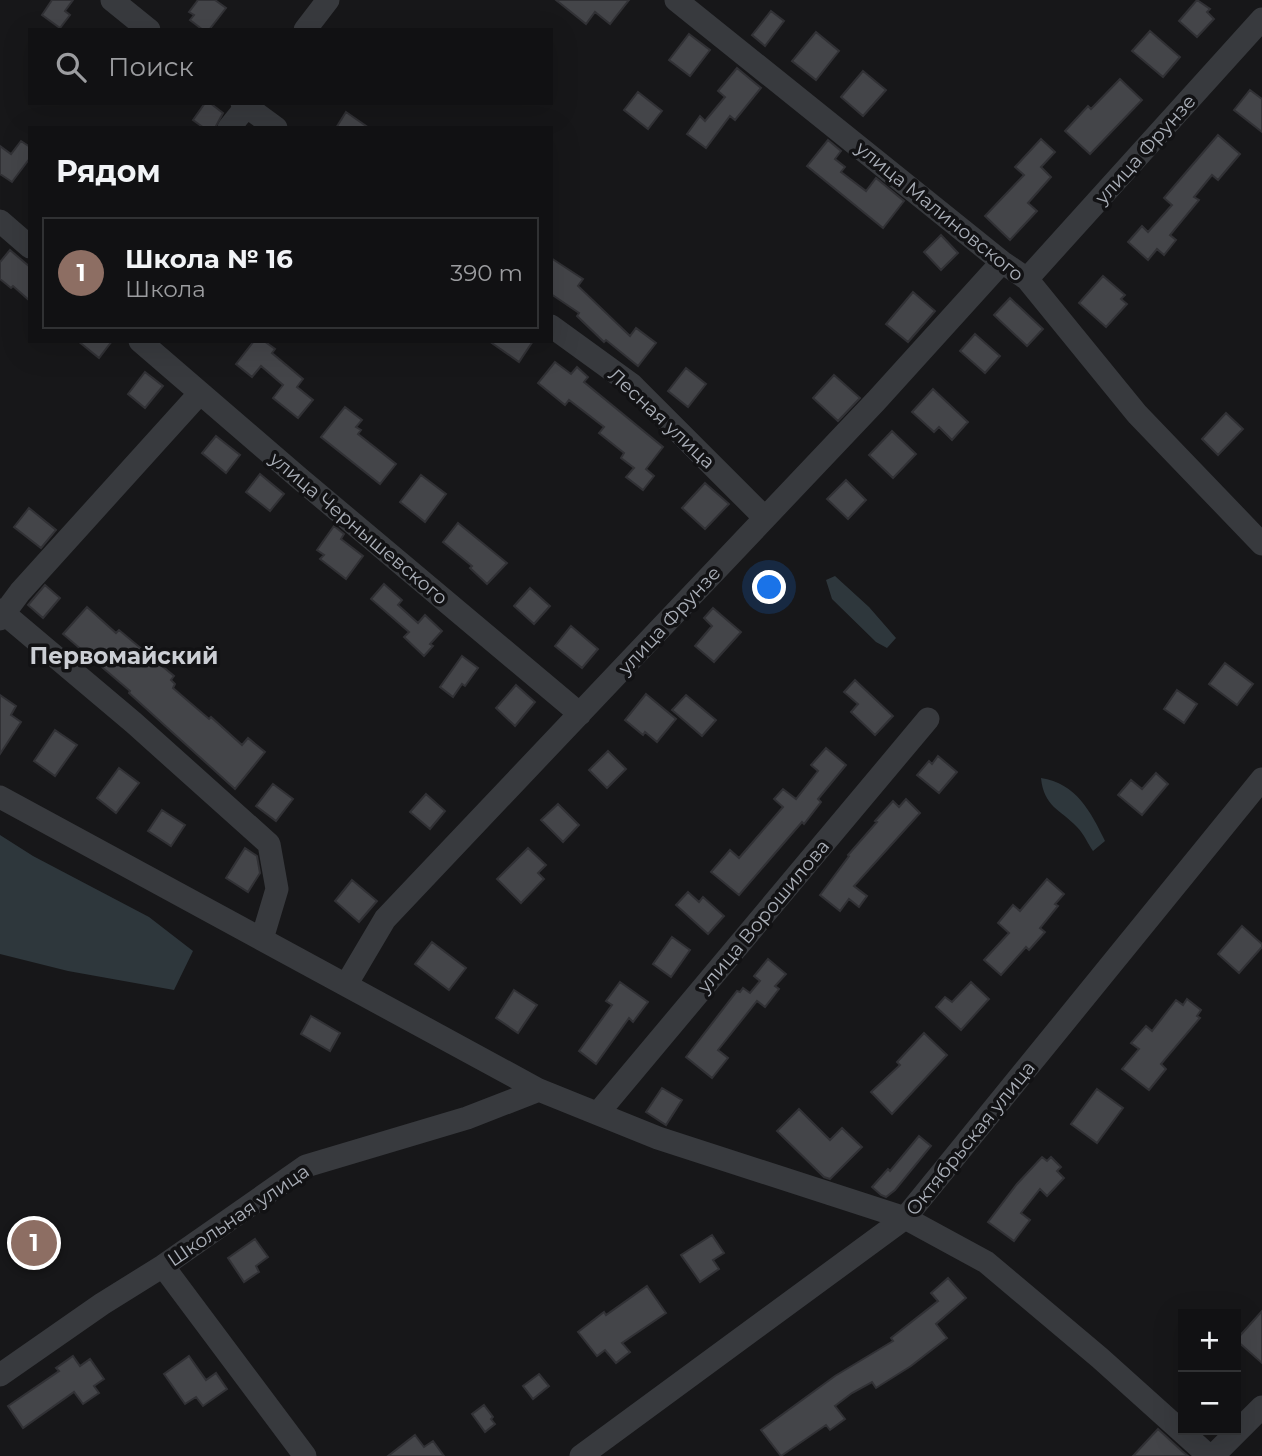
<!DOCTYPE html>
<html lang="ru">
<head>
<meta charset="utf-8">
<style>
  :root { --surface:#111113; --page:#1e1f21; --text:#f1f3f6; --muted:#9c9da0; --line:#303133; --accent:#ea580c }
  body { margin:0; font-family:Montserrat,sans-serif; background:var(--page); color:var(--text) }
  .controls { position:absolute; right:21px; bottom:21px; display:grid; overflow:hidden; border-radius:0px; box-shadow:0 7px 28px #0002 }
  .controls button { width:63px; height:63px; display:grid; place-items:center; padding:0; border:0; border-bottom:2px solid var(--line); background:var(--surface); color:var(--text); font:35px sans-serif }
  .you { position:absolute; left:770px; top:588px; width:24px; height:24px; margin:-18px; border:5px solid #fff; border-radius:50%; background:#1a73e8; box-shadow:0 0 0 10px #1a73e833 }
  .badge { display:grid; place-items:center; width:46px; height:46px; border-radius:50%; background:var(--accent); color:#fff; font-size:23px; font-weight:700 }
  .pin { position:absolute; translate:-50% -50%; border:4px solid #fff; box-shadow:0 2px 7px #0006 }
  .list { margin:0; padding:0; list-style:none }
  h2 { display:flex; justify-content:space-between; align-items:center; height:91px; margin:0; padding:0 28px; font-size:30px }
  h2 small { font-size:23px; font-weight:400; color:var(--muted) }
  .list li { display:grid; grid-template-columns:46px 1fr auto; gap:21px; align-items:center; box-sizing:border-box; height:112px; margin:0 14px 14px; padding:0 14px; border:2px solid var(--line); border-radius:0px }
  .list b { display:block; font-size:26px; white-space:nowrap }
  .list p { margin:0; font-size:23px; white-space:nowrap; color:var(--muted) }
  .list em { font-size:23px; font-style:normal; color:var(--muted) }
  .icon { flex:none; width:38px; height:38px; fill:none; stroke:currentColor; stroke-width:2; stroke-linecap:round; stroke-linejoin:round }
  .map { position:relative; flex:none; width:1262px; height:1456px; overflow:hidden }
  .search { position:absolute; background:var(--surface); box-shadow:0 7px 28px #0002; left:28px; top:28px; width:525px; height:77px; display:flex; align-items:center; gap:18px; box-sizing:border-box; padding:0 24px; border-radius:0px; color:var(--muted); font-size:26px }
  .panel { position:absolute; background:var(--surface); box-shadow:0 7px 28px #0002; left:28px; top:126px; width:525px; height:217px; border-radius:0px }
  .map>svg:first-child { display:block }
  .water { fill:#2e373c }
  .building { fill:#444549; stroke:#313135; stroke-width:2 }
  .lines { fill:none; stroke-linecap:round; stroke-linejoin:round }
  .minor { stroke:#383a3e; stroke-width:23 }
  .labels { text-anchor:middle; stroke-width:7; stroke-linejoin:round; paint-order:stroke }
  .street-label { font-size:19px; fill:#aaafb8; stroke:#121214 }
  .quarter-label { font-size:23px; font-weight:bold; fill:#cbced4; stroke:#121214 }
</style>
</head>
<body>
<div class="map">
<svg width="1262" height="1456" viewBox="0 0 1262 1456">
  <rect width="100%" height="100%" fill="#171719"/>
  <path class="water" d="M835,576L869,607L896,638L887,648L876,642L832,599L826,580Z
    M1041,778C1076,783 1091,812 1105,841L1093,851C1088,844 1084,834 1077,827C1060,809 1044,807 1041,778Z
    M0,835L33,856L149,917L193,951L174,990L68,971L0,954Z"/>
  <path class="building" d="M52,0H73L65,11L70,15L60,28L42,15Z
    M198,0H215L226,8L209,30H203L190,20L194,15L189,12Z
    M556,0H629L610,24L595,12L586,24Z
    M1197,0L1210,9L1207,12L1214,19L1197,37L1179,21Z
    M771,11L784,21L765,46L752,35Z
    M1150,31L1180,57L1163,77L1132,51Z
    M816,32L839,51L816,80L792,61Z
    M689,34L710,50L690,76L669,60Z
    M737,68L761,88L735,120L730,116L706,148L687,134L700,116L705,121L725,97L718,91Z
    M863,71L886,90L863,116L841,97Z
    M1120,79L1142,100L1090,154L1065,131L1088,106L1091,109Z
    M1250,90L1262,99V132L1234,110Z
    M638,92L662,111L648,129L624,110Z
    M205,103H210L223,113L215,128H204L193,120Z
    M346,112L369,128H336Z
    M1218,135L1240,154L1218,180L1212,175L1194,197L1199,200L1170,235L1176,240L1164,255L1157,249L1148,260L1128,242L1142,226L1148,232L1172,205L1164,198Z
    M1041,139L1055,152L1041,167L1051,177L1028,203L1037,211L1010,240L985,216L1024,175L1015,167Z
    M828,140L841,151L835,159L845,167L841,172L866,191L876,178L904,201L883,228L807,166Z
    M21,141L30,147V158L12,182L0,174V146L11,154Z
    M941,235L958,253L941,270L924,252Z
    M10,250L30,267V301L13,286L11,288L0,279V262Z
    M551,258L583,279L578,286L630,336L636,328L656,343L638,366L606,340L604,342L577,316L579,313L551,294Z
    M1103,276L1125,295L1121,299L1127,304L1106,327L1079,303Z
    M913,292L935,311L908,342L886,324Z
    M1010,298L1043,329L1027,346L994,315Z
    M975,334L1000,356L985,373L960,351Z
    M78,341H112L99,358Z
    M254,341H264L275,349L272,353L303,379L297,387L313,400L298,418L273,398L283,385L261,366L252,377L236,364Z
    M489,341H533L519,362Z
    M555,362L571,374L577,367L588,377L584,382L663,447L646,469L654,476L643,490L626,477L634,468L621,458L624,453L599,433L604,427L569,400L565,405L538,383Z
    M686,368L706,384L688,407L668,391Z
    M145,372L163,386L145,408L128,394Z
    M834,375L860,398L838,421L813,398Z
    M933,389L968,422L952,440L939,427L934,432L912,412Z
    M345,407L362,420L356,427L361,430L358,434L396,464L380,484L321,437Z
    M1226,413L1243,429L1218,455L1202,439Z
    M892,431L916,454L893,478L869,455Z
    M216,436L240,455L226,473L202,453Z
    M260,474L284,494L270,511L246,492Z
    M421,475L446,494L425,522L400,502Z
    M846,480L866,500L848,519L827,499Z
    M705,483L729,504L705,529L682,508Z
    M29,508L56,530L41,548L14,527Z
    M458,523L507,563L487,584L470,568L472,566L443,542Z
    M334,526L344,534L341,539L363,556L346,579L320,559L324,555L317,550Z
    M384,584L402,600L398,605L418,623L425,615L442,631L430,644L433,646L424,656L404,637L409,632L371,599Z
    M45,585L60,598L43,618L28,605Z
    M530,588L550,606L534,624L514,606Z
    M87,607L116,633L119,630L174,676L171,680L175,684L173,688L209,719L211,717L242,745L248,738L265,752L235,789L129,693L130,691L63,634Z
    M713,608L741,632L714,662L695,646L712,626L704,618Z
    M571,626L598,649L582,668L555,646Z
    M462,656L478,668L465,686L462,684L453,697L440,687Z
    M1225,663L1253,684L1237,705L1209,684Z
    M855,680L893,716L875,735L851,712L858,704L844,692Z
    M516,685L535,702L515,726L496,708Z
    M1177,690L1197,704L1184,723L1164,709Z
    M646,694L676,719L657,742L645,732L643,735L625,720Z
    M0,695L16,706L11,715L21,722L0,754Z
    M686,695L716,720L702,736L672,710Z
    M55,730L77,745L55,776L34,761Z
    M826,748L846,765L818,799L821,802L804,824L802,822L739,895L711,872L730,850L739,858L783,807L774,799L783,789L796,799L818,771L811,765Z
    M608,751L626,769L607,788L589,770Z
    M938,756L957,772L939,793L917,775L929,761L932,764Z
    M119,768L139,783L116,813L97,798Z
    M1156,773L1168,784L1142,815L1118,795L1131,780L1142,789Z
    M273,784L293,799L276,821L256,806Z
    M426,794L445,811L430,829L410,812Z
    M906,799L920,813L854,886L867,896L859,907L849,899L840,911L820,895L849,856L848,855L877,822L875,821L893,801L899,807Z
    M558,804L579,825L563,842L541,820Z
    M162,810L185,825L171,846L148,831Z
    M245,848L257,856L260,873L248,892L226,878Z
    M528,848L546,865L538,873L544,879L521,903L497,879Z
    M1047,879L1064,894L1055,904L1058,906L1040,928L1045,932L1029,950L1026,947L1001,975L984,960L1009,933L998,923L1013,905L1020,911Z
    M352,880L377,901L359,922L335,901Z
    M688,892L699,902L703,897L724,916L708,934L676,905Z
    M1242,926L1262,944V947L1239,973L1218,954Z
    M672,937L690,950L671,977L653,964Z
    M432,942L466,968L449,990L415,964Z
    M768,959L786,974L775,986L779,989L765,1007L757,1001L718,1050L728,1058L712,1078L686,1057L737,991L740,992L743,988L750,993L760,981L754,976Z
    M620,982L648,1002L633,1022L629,1018L596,1064L579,1051L612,1005L606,1001Z
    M971,982L989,999L961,1030L936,1007L945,997L952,1002Z
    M514,990L537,1005L518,1033L496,1018Z
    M1187,999L1201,1010L1197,1016L1200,1018L1161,1064L1166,1069L1149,1090L1122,1069L1139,1049L1131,1043L1146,1026L1152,1031L1176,1000L1183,1005Z
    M311,1016L340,1033L330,1051L301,1034Z
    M924,1033L947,1055L892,1114L871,1092L900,1065L897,1062Z
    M662,1088L682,1100L666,1125L646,1112Z
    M1097,1089L1123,1108L1097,1143L1071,1124Z
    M799,1109L830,1140L842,1128L862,1147L830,1179L824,1177L777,1131Z
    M919,1136L931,1146L895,1190L886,1197L881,1195L872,1187L888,1169L890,1171Z
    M1042,1157L1047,1161L1051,1157L1061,1167L1057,1171L1064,1178L1047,1196L1040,1189L1021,1213L1030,1220L1014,1241L988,1222L1017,1184Z
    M712,1235L724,1253L713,1260L719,1269L700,1282L681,1255Z
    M255,1239L268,1257L256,1266L259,1272L244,1282L228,1258Z
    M948,1278L966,1298L936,1324L947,1338L911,1366L876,1388L872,1382L852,1393L835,1406L845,1419L830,1430L826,1425L781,1456L761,1430L835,1376L893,1341L891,1338L938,1301L931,1293Z
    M647,1286L666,1313L622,1343L630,1352L616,1363L605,1350L597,1356L578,1332L604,1312L606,1315Z
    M1262,1311V1363L1236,1340Z
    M73,1356L80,1366L90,1359L104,1379L94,1386L99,1393L83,1404L74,1392L23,1428L8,1406L59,1371L56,1368Z
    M189,1356L206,1380L216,1373L227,1389L203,1406L196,1397L185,1404L164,1374Z
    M539,1374L549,1386L533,1399L523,1386Z
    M484,1405L493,1417L491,1419L495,1424L485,1432L472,1414Z
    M1158,1429L1182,1451L1188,1456H1133Z
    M415,1435L424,1447L433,1441L444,1456H388Z"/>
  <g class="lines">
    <path class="minor" d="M112,0L149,30
      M676,0L1002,262L1027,279L1137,414L1262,544
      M305,30L328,0
      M242,103L276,128
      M229,128L249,103
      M0,221L30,247
      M1027,279L1262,19
      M551,326L631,384L765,518
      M140,341L299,478L580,714
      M0,610L134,723L269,844L277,889L262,939
      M0,619L20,592L200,393
      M0,797L539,1090L658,1138L905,1218L986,1262L1100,1358L1209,1456
      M346,985L385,919L876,401L1002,262
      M598,1113L928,719
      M163,1266L305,1456
      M0,1375L102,1304L163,1266L306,1166L467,1118L539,1090
      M581,1456L905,1218L1262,779
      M1213,1456L1262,1407"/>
  </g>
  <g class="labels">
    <g class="street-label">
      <text transform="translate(1145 149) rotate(-48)" y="7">улица Фрунзе</text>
      <text transform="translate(940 211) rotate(39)" y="7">улица Малиновского</text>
      <text transform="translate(662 418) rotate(43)" y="7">Лесная улица</text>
      <text transform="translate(359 528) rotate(40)" y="7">улица Чернышевского</text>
      <text transform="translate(669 620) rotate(-47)" y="7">улица Фрунзе</text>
      <text transform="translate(763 916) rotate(-50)" y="7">улица Ворошилова</text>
      <text transform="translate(970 1138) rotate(-51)" y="7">Октябрьская улица</text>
      <text transform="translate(238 1215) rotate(-34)" y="7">Школьная улица</text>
    </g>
    <g class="quarter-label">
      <text x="124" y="664">Первомайский</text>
    </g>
  </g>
</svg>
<div class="controls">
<button>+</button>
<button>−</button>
</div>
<div class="you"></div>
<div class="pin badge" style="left:34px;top:1243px;background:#8d6e63">1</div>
<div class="search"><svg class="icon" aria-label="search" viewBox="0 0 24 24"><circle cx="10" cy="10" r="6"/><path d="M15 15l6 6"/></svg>Поиск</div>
<section class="panel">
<h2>Рядом<small></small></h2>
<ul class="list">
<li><span class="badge" style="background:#8d6e63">1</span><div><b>Школа № 16</b><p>Школа</p></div><em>390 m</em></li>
</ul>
</section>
</div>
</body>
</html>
